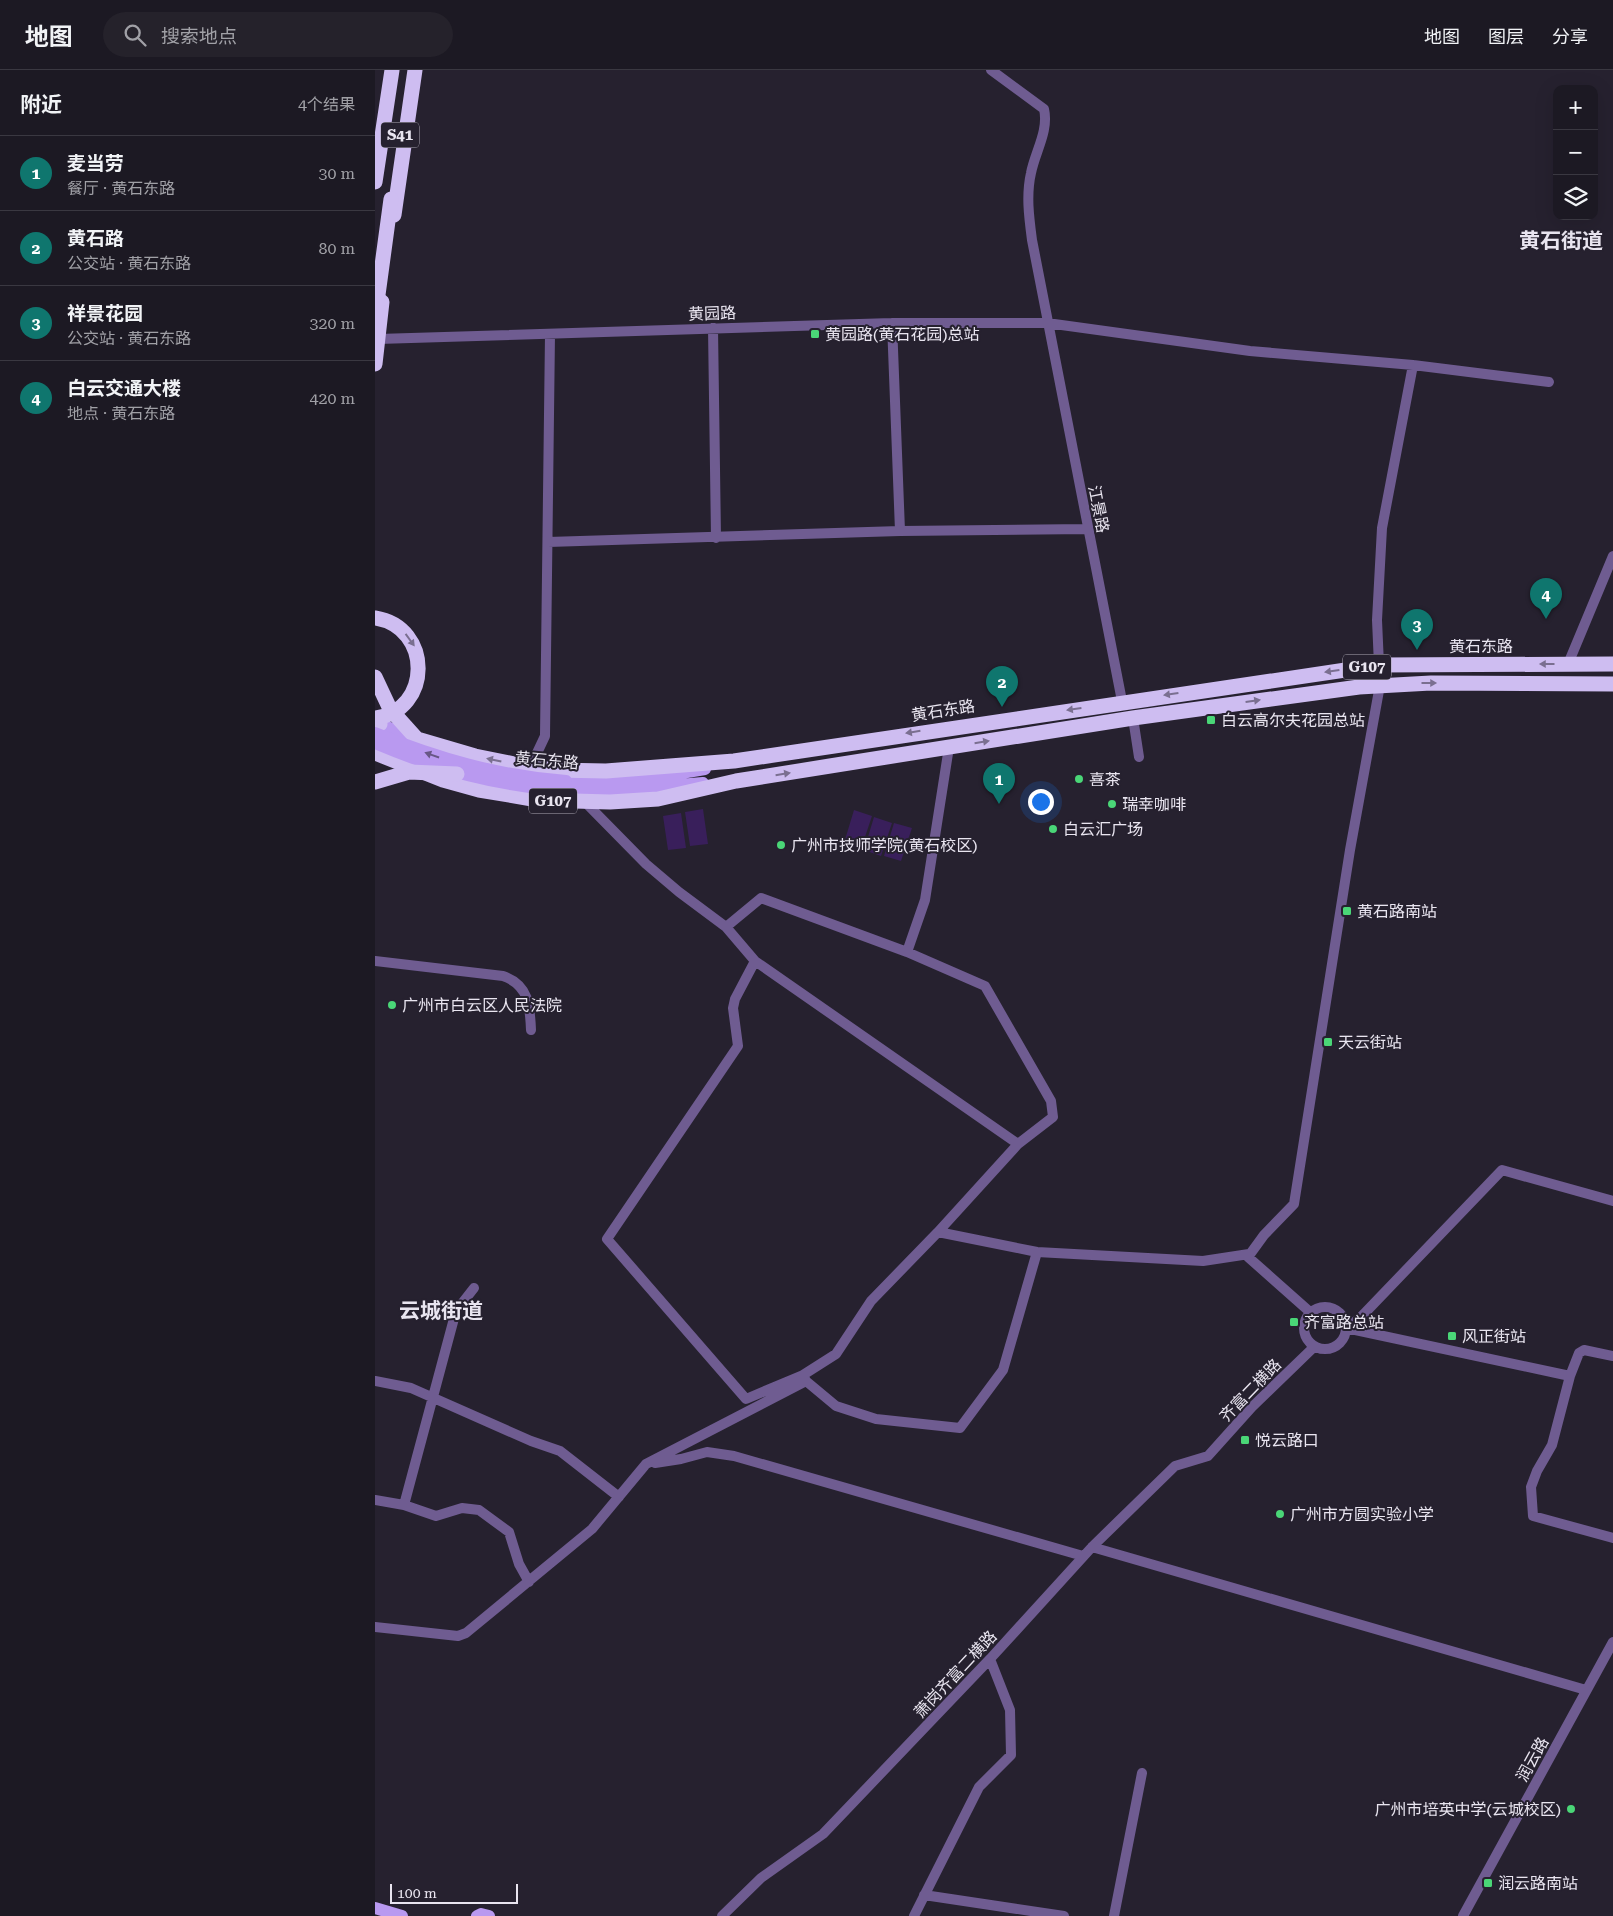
<!DOCTYPE html>
<html lang="zh">
<head>
<meta charset="utf-8">
<style>
  :root { --surface:#1c1923; --page:#25222b; --text:#f1f3f6; --muted:#a0a0a6; --line:#3a3841; --accent:#0f766e }
  body { margin:0; font-family:"Roboto Serif","Noto Sans SC",serif; background:var(--page); color:var(--text) }
  .controls { position:absolute; right:15px; top:15px; display:grid; overflow:hidden; border-radius:10px; box-shadow:0 5px 20px #0002 }
  .controls button { width:45px; height:45px; display:grid; place-items:center; padding:0; border:0; border-bottom:1px solid var(--line); background:var(--surface); color:var(--text); font:25px sans-serif }
  .scale { position:absolute; left:15px; bottom:12px; width:128px; box-sizing:border-box; padding-left:5px; border:2px solid #e9e5f0; border-top:0; font-size:14px; line-height:18px; white-space:nowrap; color:#e9e5f0; -webkit-text-stroke:4px #26212f; paint-order:stroke }
  .you { position:absolute; left:665px; top:731px; width:18px; height:18px; margin:-12px; border:4px solid #fff; border-radius:50%; background:#1a73e8; box-shadow:0 0 0 8px #1a73e833 }
  .badge { display:grid; place-items:center; width:32px; height:32px; border-radius:50%; background:var(--accent); color:#fff; font-size:16px; font-weight:700 }
  .pin { position:absolute; translate:-50% -41px; filter:drop-shadow(0 1px 2px #0008) }
  .pin::after { content:''; position:absolute; top:26px; width:18px; height:15px; background:inherit; clip-path:polygon(0 0,100% 0,50% 100%) }
  .list { margin:0; padding:0; list-style:none }
  h2 { display:flex; justify-content:space-between; align-items:center; height:65px; margin:0; padding:0 20px; font-size:21px }
  h2 small { font-size:16px; font-weight:400; color:var(--muted) }
  .list li { display:grid; grid-template-columns:32px 1fr auto; gap:15px; align-items:center; box-sizing:border-box; height:75px; padding:0 20px; border-top:1px solid var(--line) }
  .list b { display:block; font-size:19px; white-space:nowrap }
  .list p { margin:0; font-size:16px; white-space:nowrap; color:var(--muted) }
  .list em { font-size:16px; font-style:normal; color:var(--muted) }
  .icon { flex:none; width:28px; height:28px; fill:none; stroke:currentColor; stroke-width:2; stroke-linecap:round; stroke-linejoin:round }
  .map { position:relative; flex:none; width:1238px; height:1846px; overflow:hidden }
  header { display:flex; align-items:center; gap:30px; box-sizing:border-box; height:70px; padding:0 25px; background:var(--surface); border-bottom:1px solid var(--line) }
  header strong { font-size:24px }
  nav { display:flex; gap:28px; margin-inline-start:auto; font-size:18px }
  .search { width:350px; height:45px; background:var(--page); display:flex; align-items:center; gap:12px; box-sizing:border-box; padding:0 18px; border-radius:28px; color:var(--muted); font-size:19px }
  main { display:flex }
  aside { flex:1; background:var(--surface) }
  .map>svg:first-child { display:block }
  .garden { fill:#391f5b }
  .lines { fill:none; stroke-linecap:round; stroke-linejoin:round }
  .minor { stroke:#6f5c91; stroke-width:10 }
  .major { stroke:#b999f0; stroke-width:12 }
  .highway { stroke:#cebdf1; stroke-width:15 }
  .major-bridge { stroke:#b999f0; stroke-width:12 }
  .highway-bridge { stroke:#cebdf1; stroke-width:15 }
  .oneway { fill:#7a6f90 }
  .oneway2 { fill:#685786 }
  .poi-dot { fill:#4ad677; stroke:#26212f; stroke-width:2 }
  .labels { text-anchor:middle; stroke-width:4; stroke-linejoin:round; paint-order:stroke }
  .shield { fill:#26212f; stroke:#aeaab6; stroke-width:1 }
  .shield-label { font-size:15px; font-weight:bold; fill:#e9e5f0 }
  .street-label { font-size:16px; fill:#e9e5f0; stroke:#26212f }
  .poi-label { font-size:16px; fill:#e9e5f0; stroke:#26212f; text-anchor:start }
  .district-label { font-size:21px; font-weight:bold; fill:#e9e5f0; stroke:#26212f }
</style>
</head>
<body>
<header>
<strong>地图</strong>
<div class="search"><svg class="icon" aria-label="search" viewBox="0 0 24 24"><circle cx="10" cy="10" r="6"/><path d="M15 15l6 6"/></svg>搜索地点</div>
<nav><a>地图</a><a>图层</a><a>分享</a></nav>
</header>
<main>
<aside>
<h2>附近<small>4个结果</small></h2>
<ul class="list">
<li><span class="badge">1</span><div><b>麦当劳</b><p>餐厅 · 黄石东路</p></div><em>30 m</em></li>
<li><span class="badge">2</span><div><b>黄石路</b><p>公交站 · 黄石东路</p></div><em>80 m</em></li>
<li><span class="badge">3</span><div><b>祥景花园</b><p>公交站 · 黄石东路</p></div><em>320 m</em></li>
<li><span class="badge">4</span><div><b>白云交通大楼</b><p>地点 · 黄石东路</p></div><em>420 m</em></li>
</ul>
</aside>
<div class="map">
<svg width="1238" height="1846" viewBox="0 0 1238 1846">
  <rect width="100%" height="100%" fill="#26212f"/>
  <path class="garden" d="M328,739L333,774L315,776L310,742Z
    M479,740L497,746L486,779L469,773Z
    M306,743L311,778L293,780L288,746Z
    M499,747L517,753L506,786L489,780Z
    M519,753L537,758L526,791L509,786Z"/>
  <g class="lines">
    <path class="minor" d="M616,0L669,39C674,61 660,82 656,103C651,125 654,147 657,170L747,631
      M517,253L525,461
      M338,258L341,468
      M3,269L517,253H672L875,281L1038,295L1174,312
      M173,472L525,461L713,459
      M1193,594L1238,486
      M1004,595L1002,550L1007,458L1038,295
      M758,648L764,687
      M149,696L162,683L170,666L175,264
      M210,732L271,794L304,822L351,857L380,891L643,1074
      M351,857L386,828L532,882L610,916L676,1031L678,1047L643,1074L563,1162
      M532,882L550,830L574,677
      M0,891L128,906C154,915 155,936 156,960
      M380,891L360,929L358,938L363,976L232,1169L371,1329L428,1305L431,1311L461,1336L501,1349L585,1358L628,1300L662,1182
      M929 1258a21 21 0 1 1 42 0a21 21 0 1 1-42 0Z
      M935,1242L873,1187L889,1165L919,1134L975,780L1005,615
      M971,1258L985,1248L1127,1100L1238,1131
      M971,1258L1195,1306L1204,1283L1209,1280L1238,1286
      M428,1305L461,1284L496,1231L563,1162L662,1182L828,1191L874,1184
      M1195,1306L1177,1375L1162,1401L1156,1417L1158,1446L1238,1468
      M0,1311L36,1318L156,1371L185,1381L244,1427
      M280,1393L306,1389L332,1382L359,1386L708,1486
      M0,1430L29,1435L61,1446L87,1438L104,1440L134,1462L144,1494L154,1512
      M29,1435L81,1241L99,1218
      M717,1477L1211,1620
      M0,1557L83,1566L91,1563L217,1459L271,1394L431,1311
      M549,1825L689,1846
      M347,1846L386,1808L448,1764L615,1589L717,1477L800,1396L833,1386L877,1337L939,1277
      M539,1846L604,1717L636,1685L635,1640L615,1589
      M739,1846L767,1703
      M1088,1846L1238,1572"/>
    <path class="major" d="M0,652L42,669
      M191,711L270,709L330,699
      M191,721H230L328,713
      M0,1838L27,1846
      M102,1846L106,1844L114,1846"/>
    <path class="highway" d="M0,112L17,0
      M19,145L40,0
      M0,294L7,232
      M0,607L15,639L42,669L100,686L149,696L180,700L231,701L359,691L1004,595L1238,594
      M0,656L5,654
      M0,683L68,710L104,720L163,730L235,732L283,729L361,711L455,696L758,648L984,617L1056,613L1238,614"/>
    <path class="major-bridge" d="M0,663C62,688 123,706 191,711
      M0,673C66,701 119,715 191,721"/>
    <path class="highway-bridge" d="M0,247L16,129
      M0,548C58,557 57,641 0,648
      M0,712L34,702L82,704"/>
  </g>
  <defs><path id="oneway-solid" d="M-6-.8H1V-3.2L6.5 0L1 3.2V.8H-6Z" transform="scale(1.25)"/></defs>
  <g class="oneway">
    <use href="#oneway-solid" transform="translate(35 570) rotate(54)"/>
    <use href="#oneway-solid" transform="translate(1172 594) rotate(-180)"/>
    <use href="#oneway-solid" transform="translate(957 601) rotate(172)"/>
    <use href="#oneway-solid" transform="translate(1054 613)"/>
    <use href="#oneway-solid" transform="translate(796 624) rotate(172)"/>
    <use href="#oneway-solid" transform="translate(878 631) rotate(-8)"/>
    <use href="#oneway-solid" transform="translate(699 639) rotate(172)"/>
    <use href="#oneway-solid" transform="translate(538 662) rotate(171)"/>
    <use href="#oneway-solid" transform="translate(607 672) rotate(-9)"/>
    <use href="#oneway-solid" transform="translate(119 690) rotate(-168)"/>
    <use href="#oneway-solid" transform="translate(408 704) rotate(-9)"/>
  </g>
  <use class="oneway2" href="#oneway-solid" transform="translate(57 685) rotate(-161)"/>
  <g class="poi-dot">
    <rect x="435" y="259" width="10" height="10" rx="2.5"/>
    <rect x="831" y="645" width="10" height="10" rx="2.5"/>
    <circle cx="704" cy="709" r="5"/>
    <circle cx="737" cy="734" r="5"/>
    <circle cx="678" cy="759" r="5"/>
    <circle cx="406" cy="775" r="5"/>
    <rect x="967" y="836" width="10" height="10" rx="2.5"/>
    <circle cx="17" cy="935" r="5"/>
    <rect x="948" y="967" width="10" height="10" rx="2.5"/>
    <rect x="914" y="1247" width="10" height="10" rx="2.5"/>
    <rect x="1072" y="1261" width="10" height="10" rx="2.5"/>
    <rect x="865" y="1365" width="10" height="10" rx="2.5"/>
    <circle cx="905" cy="1444" r="5"/>
    <circle cx="1196" cy="1739" r="5"/>
    <rect x="1108" y="1808" width="10" height="10" rx="2.5"/>
  </g>
  <g class="labels">
    <g class="shield">
      <rect x="6" y="52.5" width="38" height="25" rx="4"/>
      <rect x="968" y="584.5" width="48" height="25" rx="4"/>
      <rect x="154" y="718.5" width="48" height="25" rx="4"/>
    </g>
    <g class="shield-label">
      <text x="25" y="70">S41</text>
      <text x="992" y="602">G107</text>
      <text x="178" y="736">G107</text>
    </g>
    <g class="street-label">
      <text transform="translate(337 243) rotate(-2)" y="6">黄园路</text>
      <text transform="translate(724 439) rotate(79)" y="6">江景路</text>
      <text x="1106" y="582">黄石东路</text>
      <text transform="translate(568 640) rotate(-9)" y="6">黄石东路</text>
      <text transform="translate(172 690) rotate(5)" y="6">黄石东路</text>
      <text transform="translate(875 1320) rotate(-46)" y="6">齐富二横路</text>
      <text transform="translate(580 1604) rotate(-47)" y="6">萧岗齐富二横路</text>
      <text transform="translate(1157 1689) rotate(-61)" y="6">润云路</text>
    </g>
    <g class="poi-label">
      <text x="450" y="270">黄园路(黄石花园)总站</text>
      <text x="846" y="656">白云高尔夫花园总站</text>
      <text x="714" y="715">喜茶</text>
      <text x="747" y="740">瑞幸咖啡</text>
      <text x="688" y="765">白云汇广场</text>
      <text x="416" y="781">广州市技师学院(黄石校区)</text>
      <text x="982" y="847">黄石路南站</text>
      <text x="27" y="941">广州市白云区人民法院</text>
      <text x="963" y="978">天云街站</text>
      <text x="929" y="1258">齐富路总站</text>
      <text x="1087" y="1272">风正街站</text>
      <text x="880" y="1376">悦云路口</text>
      <text x="915" y="1450">广州市方圆实验小学</text>
      <text x="1186" y="1745" text-anchor="end">广州市培英中学(云城校区)</text>
      <text x="1123" y="1819">润云路南站</text>
    </g>
    <g class="district-label">
      <text x="1186" y="178">黄石街道</text>
      <text x="66" y="1248">云城街道</text>
    </g>
  </g>
</svg>
<div class="controls">
<button>+</button>
<button>−</button>
<button><svg class="icon" aria-label="layers" viewBox="0 0 24 24"><path d="M12 4l9 5-9 5-9-5zM3 14l9 5 9-5"/></svg></button>
</div>
<div class="scale">100 m</div>
<div class="you"></div>
<div class="pin badge" style="left:624px;top:734px">1</div>
<div class="pin badge" style="left:627px;top:637px">2</div>
<div class="pin badge" style="left:1042px;top:580px">3</div>
<div class="pin badge" style="left:1171px;top:549px">4</div>
</div>
</main>
</body>
</html>
